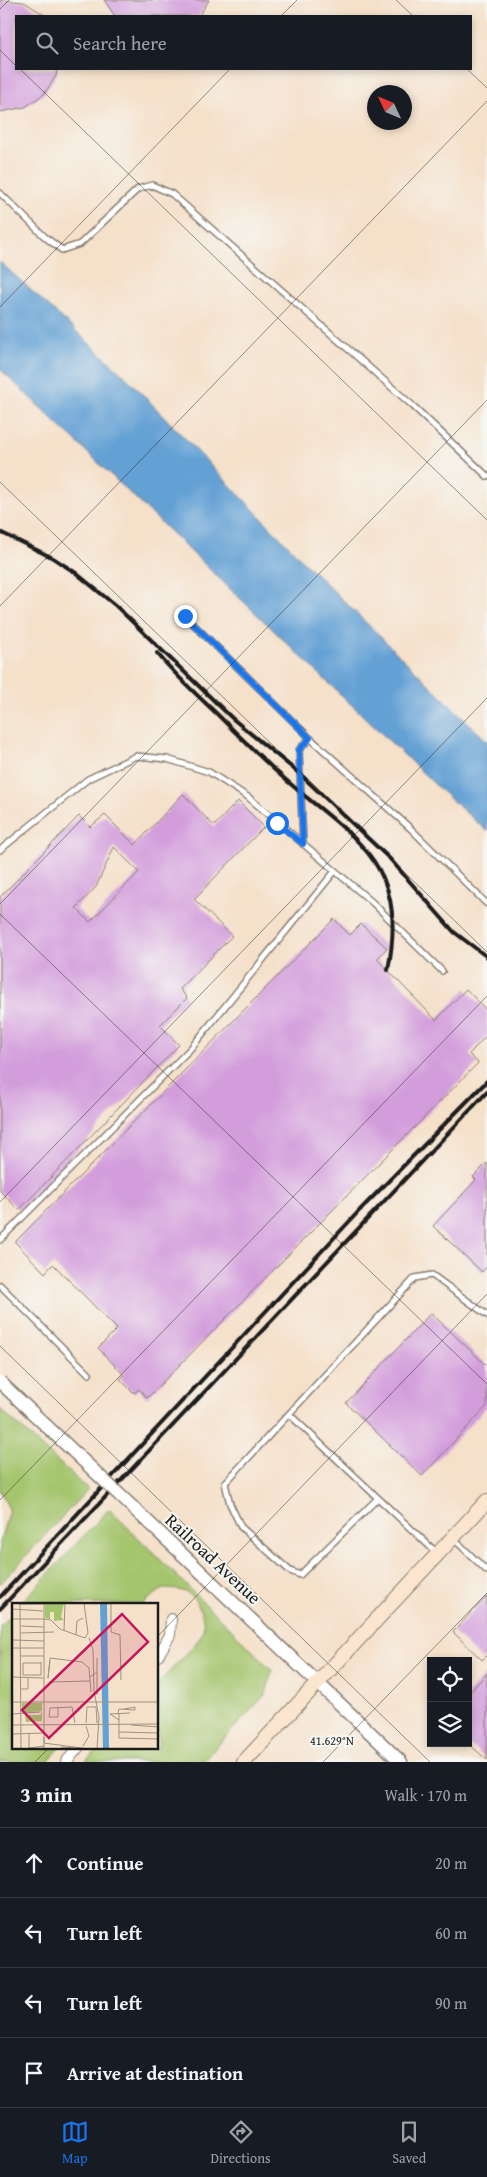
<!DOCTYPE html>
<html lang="en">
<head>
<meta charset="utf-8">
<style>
  :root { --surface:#171b24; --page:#20242c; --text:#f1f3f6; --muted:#9ea1a6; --line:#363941; --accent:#1a73e8 }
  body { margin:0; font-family:"Gentium Book Plus",serif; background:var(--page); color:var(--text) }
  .controls { position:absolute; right:15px; bottom:15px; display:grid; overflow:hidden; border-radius:0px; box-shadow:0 2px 8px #0003 }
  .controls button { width:45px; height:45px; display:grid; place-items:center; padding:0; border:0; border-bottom:1px solid var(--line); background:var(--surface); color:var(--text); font:25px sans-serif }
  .compass { position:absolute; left:367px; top:85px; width:45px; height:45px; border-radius:50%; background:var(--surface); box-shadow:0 2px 8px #0003; rotate:314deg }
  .stop { position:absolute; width:15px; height:15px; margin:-11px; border:4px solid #1a73e8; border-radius:50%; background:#fff }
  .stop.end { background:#1a73e8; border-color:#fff; box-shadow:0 1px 5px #0008 }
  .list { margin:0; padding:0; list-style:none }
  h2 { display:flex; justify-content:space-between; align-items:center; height:65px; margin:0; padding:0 20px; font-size:21px }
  h2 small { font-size:16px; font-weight:400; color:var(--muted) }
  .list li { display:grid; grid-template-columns:32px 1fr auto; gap:15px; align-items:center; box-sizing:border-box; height:70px; padding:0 20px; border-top:1px solid var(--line) }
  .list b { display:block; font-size:19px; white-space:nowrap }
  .list em { font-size:16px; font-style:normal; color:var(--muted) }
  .icon { flex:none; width:28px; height:28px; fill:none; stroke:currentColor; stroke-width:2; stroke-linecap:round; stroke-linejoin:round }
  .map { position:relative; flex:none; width:487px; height:1762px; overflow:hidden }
  .search { position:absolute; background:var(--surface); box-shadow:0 2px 8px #0003; left:15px; right:15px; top:15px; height:55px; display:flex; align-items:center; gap:12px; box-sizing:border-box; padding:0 18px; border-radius:0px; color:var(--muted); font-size:19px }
  .sheet { height:345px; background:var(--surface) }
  nav { display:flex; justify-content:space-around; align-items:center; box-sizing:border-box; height:70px; border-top:1px solid var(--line); background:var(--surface); font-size:14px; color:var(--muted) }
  nav a { display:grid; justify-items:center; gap:2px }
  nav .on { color:var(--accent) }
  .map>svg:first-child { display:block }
  .green { fill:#a5c56d; stroke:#607044 }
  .water { fill:#63a0d4; stroke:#405e78 }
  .building { fill:#d39ddc; fill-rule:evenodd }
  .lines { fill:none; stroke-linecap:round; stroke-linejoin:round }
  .service-casing { stroke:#887e72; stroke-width:8 }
  .minor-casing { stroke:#887e72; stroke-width:12 }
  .tertiary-casing { stroke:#887e72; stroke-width:15 }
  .secondary-casing { stroke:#887e72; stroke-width:16 }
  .service { stroke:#fff; stroke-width:5 }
  .minor { stroke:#fff; stroke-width:10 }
  .tertiary { stroke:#fff; stroke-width:12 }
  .secondary { stroke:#fbe5cf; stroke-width:14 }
  .rail { stroke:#1c1c1c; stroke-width:4 }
  .tertiary-bridge-casing { stroke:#887e72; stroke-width:15; stroke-linecap:butt }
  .tertiary-bridge { stroke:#fff; stroke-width:12 }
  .route { stroke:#1a73e8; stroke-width:6 }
  .ticks { fill:none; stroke:#1c1c1c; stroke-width:1; stroke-opacity:0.45 }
  .labels { text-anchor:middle; stroke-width:4; stroke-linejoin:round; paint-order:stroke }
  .street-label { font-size:18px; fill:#1c1c1c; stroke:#f6f6f2 }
  .inset-road { fill:none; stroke:#9e9284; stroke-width:1 }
  .view { fill:#c2185b; fill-opacity:0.15; stroke:#c2185b; stroke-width:2.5 }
  .inset-edge { fill:none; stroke:#1c1c1c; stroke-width:2.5 }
  .ticks-label { font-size:12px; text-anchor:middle; fill:#1c1c1c; stroke:#f6f6f2; stroke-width:4; stroke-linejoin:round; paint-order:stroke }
</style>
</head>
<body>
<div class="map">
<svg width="487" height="1762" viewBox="0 0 487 1762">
  <rect width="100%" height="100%" fill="#f6f6f2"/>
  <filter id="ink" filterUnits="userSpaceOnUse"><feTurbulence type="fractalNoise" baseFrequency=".02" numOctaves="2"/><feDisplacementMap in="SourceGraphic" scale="10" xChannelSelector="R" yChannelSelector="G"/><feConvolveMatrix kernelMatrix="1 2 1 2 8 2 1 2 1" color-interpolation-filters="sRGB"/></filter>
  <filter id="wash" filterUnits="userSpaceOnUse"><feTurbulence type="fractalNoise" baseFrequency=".0096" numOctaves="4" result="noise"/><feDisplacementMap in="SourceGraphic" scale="20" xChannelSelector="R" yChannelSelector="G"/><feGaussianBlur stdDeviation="1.12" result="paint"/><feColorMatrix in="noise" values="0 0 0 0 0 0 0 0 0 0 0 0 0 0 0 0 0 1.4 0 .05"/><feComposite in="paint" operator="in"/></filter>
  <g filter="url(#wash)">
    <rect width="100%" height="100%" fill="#f5e0c9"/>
    <path class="green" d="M0,1409L88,1489L0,1584V1542L9,1509L0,1490Z
      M109,1509L272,1670L266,1694L202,1762H85L98,1748H158V1683C166,1675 199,1642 202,1634C207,1619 198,1596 183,1591C177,1589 169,1589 163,1589L147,1600L145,1604H20Z
      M14,1612V1748H60L47,1762H0V1626Z"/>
    <path class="water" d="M0,262L123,374L304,562L487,741V831L446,795L0,369Z"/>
    <g id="blocks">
      <path class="building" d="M0,0L24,2L46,16H16V69H57L56,76L44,94L25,107L0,112Z
        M104,0H209L199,16H115Z
        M183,794L214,826L238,801L264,827L194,899L232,936L180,989L187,998L160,1025L179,1045L19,1210L0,1191V897L79,816L90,827L105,815L135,845ZM114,847L139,872L90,922L76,908L96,887Z
        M334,919L350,935L361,924L387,948L377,959L436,1020L466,989L487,1011V1035L469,1054L478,1063L147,1398L139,1389L134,1393L120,1379L124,1375L98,1348L117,1329L53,1264L45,1273L15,1242Z
        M487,1163V1266L482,1272L433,1226L476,1180L473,1177Z
        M431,1313L487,1366V1406L422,1476L346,1403Z
        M487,1596V1655L482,1660L453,1632Z
        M487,1673V1760L468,1743V1694Z"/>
    </g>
  </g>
  <g filter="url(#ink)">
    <use href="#blocks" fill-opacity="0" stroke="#887e72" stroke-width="1"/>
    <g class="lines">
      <g class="service-casing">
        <path id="service" d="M0,193L45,237L62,250L80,244L138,189L152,185L172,194L413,406L487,476
          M185,616L310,738L299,750L303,844
          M310,738L410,828L487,904
          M0,850L88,779L136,756L167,759L209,772L248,797L373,903L442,971
          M0,1240L191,1048L335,871
          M0,1285L89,1374
          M289,1414L378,1498L300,1575L290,1571L241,1527L230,1504L225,1483L415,1278L432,1275L487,1315
          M378,1498L438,1554
          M453,1538L487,1571"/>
      </g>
      <g class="minor-casing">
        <path id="minor" d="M158,1656L170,1635L171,1619
          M66,1762L78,1748"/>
      </g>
      <g class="tertiary-casing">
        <path id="tertiary" d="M182,1554L401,1762"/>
      </g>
      <g class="secondary-casing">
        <path id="secondary" d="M244,1762L487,1501"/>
      </g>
      <use href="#service" class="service"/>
      <use href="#minor" class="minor"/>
      <use href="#tertiary" class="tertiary"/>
      <use href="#secondary" class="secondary"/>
      <path class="rail" d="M0,532L53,558L76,573L116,606L233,719L301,775L390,859L454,932L487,957
        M157,653C175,675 197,695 218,715C238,735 258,755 278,773C350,838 410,857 388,970
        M0,1597L360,1210L487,1081
        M0,1609L487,1092"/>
      <g class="tertiary-bridge-casing">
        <path id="tertiary-bridge" d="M0,1382L182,1554"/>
      </g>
      <use href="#tertiary-bridge" class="tertiary-bridge"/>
    </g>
  </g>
  <g class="lines" filter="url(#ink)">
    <path class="route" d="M185,616L310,738L299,750L303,844L277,823"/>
  </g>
  <path class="ticks" d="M396,0L413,16M0,9L9,0M281,16L297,0M0,50L16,66M20,69L487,520M467,69L487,88M0,307L230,69M0,482L487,952M0,606L487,101M0,904L487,400M0,914L487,1384M0,1202L487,698M0,1346L430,1762M0,1500L487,996M158,1636L487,1294M35,1762L49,1748M323,1762L487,1593"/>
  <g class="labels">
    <g class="street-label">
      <text transform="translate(213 1559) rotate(43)" y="6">Railroad Avenue</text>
    </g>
  </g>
  <g transform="translate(12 1603)">
    <rect width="146" height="146" fill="#f5e0c9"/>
    <path d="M33,0H52L49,14L52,17L42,18V9H38V16L33,15ZM10,100H30V118L14,119L13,112H28L30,108L10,110Z" fill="#a5c56d"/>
    <path d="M88,0H95L97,146H91Z" fill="#63a0d4"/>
    <path class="inset-road" d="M8,0L9,146M32,0V146M99,0V29L108,32L109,77M8,1H32M0,6L31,8M32,16L39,17L48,26L73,35L76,30L72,0M9,23L32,24M52,28L53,0M9,30L42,29M64,32L65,18L71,15M77,35L81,47L82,88L87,114L85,146M0,37V16H32M1,37L32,38M0,45H32M0,46V67M9,53H32M29,59V72H11V60H29M85,69V92M0,74L31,75M78,74L85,69V55M36,75L38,55L70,59L77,65L79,89M36,75L38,58M37,79L78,78M9,86H16V75M0,99H147M46,105V114H37L38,105L60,104L63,120M106,110L107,106L123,107V104L112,106M0,111L28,109M107,111V135L147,136M107,117L98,111L118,110M74,120L75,104H84L85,120M0,122L147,121M119,122L147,124M107,129L147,130M0,131L32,130M32,134V140L77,146M71,143L77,133L74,123M49,144L77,146M17,145L32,143M17,146V130"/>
    <path class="view" d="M110,11L136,39L37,135L10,107Z"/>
    <rect width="146" height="146" class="inset-edge"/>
  </g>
  <g class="ticks-label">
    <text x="332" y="1745">41.629°N</text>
  </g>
</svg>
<div class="controls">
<button><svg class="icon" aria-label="locate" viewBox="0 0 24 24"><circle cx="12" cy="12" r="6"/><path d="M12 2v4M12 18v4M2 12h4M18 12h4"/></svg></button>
<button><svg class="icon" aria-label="layers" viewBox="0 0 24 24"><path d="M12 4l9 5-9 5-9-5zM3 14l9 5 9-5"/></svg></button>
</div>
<svg class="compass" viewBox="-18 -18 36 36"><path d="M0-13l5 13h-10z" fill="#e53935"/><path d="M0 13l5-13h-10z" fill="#9ea1a6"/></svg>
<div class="stop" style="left:277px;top:823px"></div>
<div class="stop end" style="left:185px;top:616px"></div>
<div class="search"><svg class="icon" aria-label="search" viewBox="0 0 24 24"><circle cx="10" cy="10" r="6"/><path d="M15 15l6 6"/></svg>Search here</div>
</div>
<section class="sheet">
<h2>3 min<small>Walk · 170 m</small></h2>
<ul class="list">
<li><svg class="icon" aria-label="ahead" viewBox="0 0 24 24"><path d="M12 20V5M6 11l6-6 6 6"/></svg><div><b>Continue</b></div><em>20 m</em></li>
<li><svg class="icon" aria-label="left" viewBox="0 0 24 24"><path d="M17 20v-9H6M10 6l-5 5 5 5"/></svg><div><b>Turn left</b></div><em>60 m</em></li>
<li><svg class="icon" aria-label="left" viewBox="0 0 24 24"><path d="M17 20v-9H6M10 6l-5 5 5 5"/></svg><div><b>Turn left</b></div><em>90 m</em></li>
<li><svg class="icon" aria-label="arrive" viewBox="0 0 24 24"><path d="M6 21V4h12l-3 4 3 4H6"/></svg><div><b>Arrive at destination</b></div></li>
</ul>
</section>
<nav>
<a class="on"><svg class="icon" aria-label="map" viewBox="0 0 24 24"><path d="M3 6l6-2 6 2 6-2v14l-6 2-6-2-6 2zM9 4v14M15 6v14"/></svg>Map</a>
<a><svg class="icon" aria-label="directions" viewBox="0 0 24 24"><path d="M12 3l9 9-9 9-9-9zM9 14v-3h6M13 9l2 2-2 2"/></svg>Directions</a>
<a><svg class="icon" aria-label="saved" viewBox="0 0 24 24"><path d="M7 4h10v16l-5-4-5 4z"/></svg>Saved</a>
</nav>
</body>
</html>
